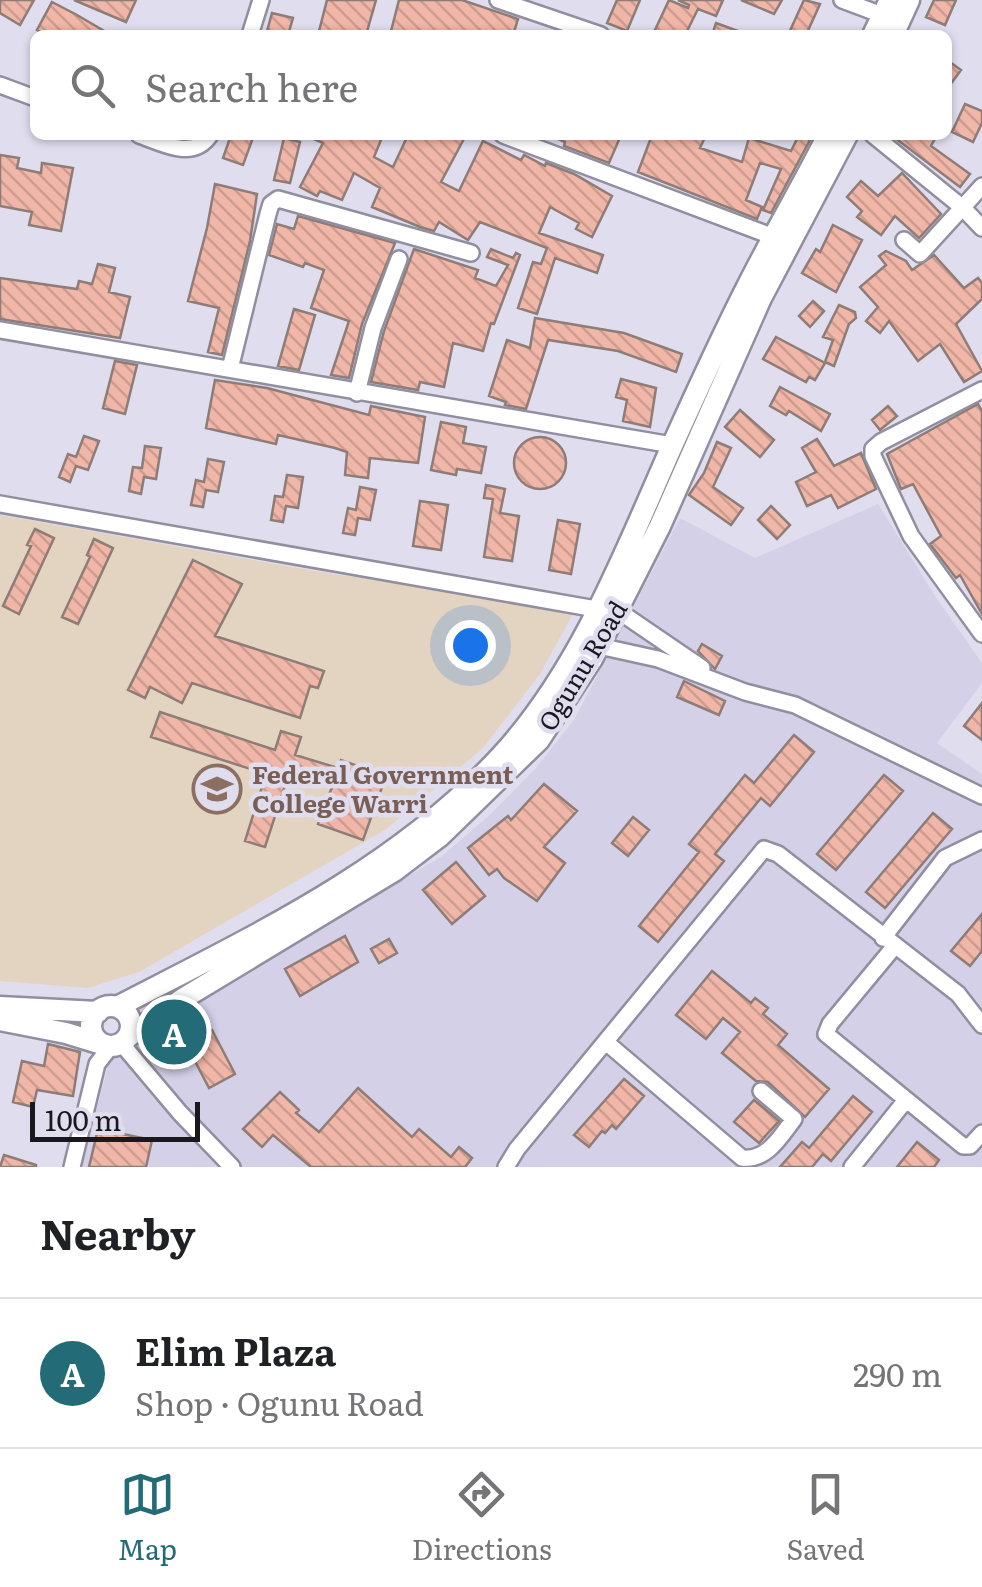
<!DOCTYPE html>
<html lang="en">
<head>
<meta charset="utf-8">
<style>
  :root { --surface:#fff; --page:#f6f6f6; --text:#202124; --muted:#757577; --line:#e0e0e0; --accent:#236c77 }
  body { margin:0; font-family:Literata,serif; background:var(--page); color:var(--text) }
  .scale { position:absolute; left:30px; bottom:25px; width:170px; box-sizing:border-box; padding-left:10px; border:5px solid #19181e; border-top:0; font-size:28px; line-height:35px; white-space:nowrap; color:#19181e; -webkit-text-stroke:8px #e0ddef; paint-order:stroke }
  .you { position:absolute; left:470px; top:645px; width:35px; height:35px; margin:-25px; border:8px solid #fff; border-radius:50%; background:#1a73e8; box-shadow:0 0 0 15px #1a73e833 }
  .badge { display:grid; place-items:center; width:65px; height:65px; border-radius:50%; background:var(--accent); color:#fff; font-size:32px; font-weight:700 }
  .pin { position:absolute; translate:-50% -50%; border:5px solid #fff; box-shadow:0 2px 10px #0006 }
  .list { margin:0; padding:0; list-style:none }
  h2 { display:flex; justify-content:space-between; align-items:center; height:130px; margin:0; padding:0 40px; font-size:42px }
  h2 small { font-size:32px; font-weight:400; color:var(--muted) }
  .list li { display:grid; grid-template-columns:65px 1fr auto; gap:30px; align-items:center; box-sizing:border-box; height:150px; padding:0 40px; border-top:2px solid var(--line) }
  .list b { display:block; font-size:38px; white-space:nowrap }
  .list p { margin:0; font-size:32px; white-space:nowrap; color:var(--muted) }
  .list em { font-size:32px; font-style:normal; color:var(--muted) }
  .icon { flex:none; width:55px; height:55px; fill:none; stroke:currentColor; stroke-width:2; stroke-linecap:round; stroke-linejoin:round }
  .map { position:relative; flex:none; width:982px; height:1167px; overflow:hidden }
  .search { position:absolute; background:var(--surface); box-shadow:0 2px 8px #0004; left:30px; right:30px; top:30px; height:110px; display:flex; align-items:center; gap:25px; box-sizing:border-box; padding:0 35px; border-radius:15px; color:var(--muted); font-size:38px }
  .sheet { height:280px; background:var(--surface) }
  nav { display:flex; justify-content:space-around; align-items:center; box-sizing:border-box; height:140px; border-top:2px solid var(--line); background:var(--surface); font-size:28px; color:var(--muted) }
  nav a { display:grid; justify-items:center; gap:5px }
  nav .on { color:var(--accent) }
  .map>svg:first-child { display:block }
  .built { fill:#d4d0e8 }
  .education { fill:#e2d4c1 }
  .building { fill:url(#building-back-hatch); stroke:#8e7c77; stroke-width:2.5 }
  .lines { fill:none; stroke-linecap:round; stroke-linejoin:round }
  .minor-casing { stroke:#918f9f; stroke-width:20 }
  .major-casing { stroke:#918f9f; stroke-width:25 }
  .minor { stroke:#fff; stroke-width:15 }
  .major { stroke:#fff; stroke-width:20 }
  .labels { text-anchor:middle; stroke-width:9; stroke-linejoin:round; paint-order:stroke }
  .street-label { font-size:25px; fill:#19181e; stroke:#e0ddef }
  .education-label { font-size:25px; font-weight:bold; fill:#785e54; stroke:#e0ddef; text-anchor:start }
</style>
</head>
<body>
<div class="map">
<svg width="982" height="1167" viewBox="0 0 982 1167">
  <defs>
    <pattern id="building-back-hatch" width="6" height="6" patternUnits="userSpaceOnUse" patternTransform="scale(2.5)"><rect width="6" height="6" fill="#f0b6a7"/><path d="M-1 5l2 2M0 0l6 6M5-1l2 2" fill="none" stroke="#cd9c8f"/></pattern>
  </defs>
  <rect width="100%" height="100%" fill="#e0ddef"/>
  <path class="built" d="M878,504L937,599L982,663V683L937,743L982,774V1167H82L110,1058L142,1043L185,1010L442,856L491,814L535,769L574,720L680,518L755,558Z"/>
  <path class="education" d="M0,515L326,573L576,608L540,674L483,748L385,830L139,972L88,988L0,981Z"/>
  <path class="building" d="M0,0H34L20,25L0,13Z
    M74,0H136L126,22Z
    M327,0H376L366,35H318Z
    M399,0H462L518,19L513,35H390Z
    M617,0H640L627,31L607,23Z
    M669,0L688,8L689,5L678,0H723L716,16L698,9L685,35H665L655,30Z
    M741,0H782L774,14Z
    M804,0L820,4L806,35H788Z
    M934,0H956L945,25L926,17Z
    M52,2L77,15L111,35H46L37,30Z
    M272,13L293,18L288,35H266Z
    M716,23L746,34L745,35H712Z
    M947,60L961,70L947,89Z
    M965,104L982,111V123L973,142L952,132Z
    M231,135H254L243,165L223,158Z
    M305,135H383L374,157L393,167L408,135H466L441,182L459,191L483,141L521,160L524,155L545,166L546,163L574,174L612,196L592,237L576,229L579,223L550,207L539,233L603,255L597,273L555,258L537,314L518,308L533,262L541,264L547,248L480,222L468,240L439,222L434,231L420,227L372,207L380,188L354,173L342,200L320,191L317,196L300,187L323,143Z
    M550,135H621L609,163L564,146L565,142Z
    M652,135H706L700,148L742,162L749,138L791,151L799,135L810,140L771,213L763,210L781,169L760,163L746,200L762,207L757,219L638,172Z
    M891,135H937L931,146L970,174L960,187Z
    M284,138L300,142L290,183L274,180Z
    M0,155L19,158L17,168L41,173L42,163L73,168L61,231L29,225L32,212L0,206Z
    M902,173L941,214L919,238L895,216L881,235L857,217L862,211L847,197L861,181L878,196Z
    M215,184L257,194L250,241L222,355L208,352L219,308L188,301L207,228Z
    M298,216L395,243L362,324L349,378L331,375L349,321L311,308L324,270L305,263L303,267L269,255L277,224L294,229Z
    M833,225L862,240L836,292L802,273L816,249L820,252Z
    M414,249L478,270L475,278L496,286L508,265L487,257L491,249L513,258L516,253L520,255L494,324L491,323L483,351L453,343L444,387L420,382L418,390L371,382L384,331Z
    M886,251L906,261L912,270L934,255L964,288L978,278L982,283V299L956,324L982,371L964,382L940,344L918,361L889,321L880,333L866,321L878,307L860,287L886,265L879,256Z
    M98,264L115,268L109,292L130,297L120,338L0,319V278L77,289L79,281L92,284Z
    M813,301L824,311L810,327L799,316Z
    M839,305L855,312L856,318L849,324L834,366L825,362L833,340L823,337Z
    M294,309L315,315L299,370L278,366Z
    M535,318L624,333L682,354L676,372L618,351L548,340L526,409L505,405L506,402L489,396L507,340L530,348Z
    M776,337L825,363L815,380L809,377L806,382L763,359Z
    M115,361L137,365L125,414L103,408Z
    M621,379L656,388L650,427L623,421L627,400L616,397Z
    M215,380L267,388L369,415L371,406L425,417L418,463L370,458L368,478L345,475L347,452L335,448L278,435L276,444L206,428Z
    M780,387L830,414L821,431L789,411L786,415L770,406Z
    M978,404L982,411V614L960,575L956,578L930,544L941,536L913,484L901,489L887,454Z
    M888,406L897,416L880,430L872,420Z
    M740,410L774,440L760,457L725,427Z
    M441,422L466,427L463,443L486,447L481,473L457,469L456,475L431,470Z
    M84,436L99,441L88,470L76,466L70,482L59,477L68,454L76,457Z
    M514 463a26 26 0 1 1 52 0a26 26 0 1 1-52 0Z
    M817,439L834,466L861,453L876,489L838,508L831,495L807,506L796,482L816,472L802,448Z
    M717,442L731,448L713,487L743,508L731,525L689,495L704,473Z
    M145,446L161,448L156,479L144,477L141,494L129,491L133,467L142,468Z
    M208,459L224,462L218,492L206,490L203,507L191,505L196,480L204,482Z
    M287,475L303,477L298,508L286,506L283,522L271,520L275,496L283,497Z
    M486,485L505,489L500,513L519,516L512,561L484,557L493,499L484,498Z
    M360,487L376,490L370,520L358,518L355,535L343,533L348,508L356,510Z
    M420,501L448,505L441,550L413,546Z
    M771,506L790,525L777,539L758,520Z
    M558,520L580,524L571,574L549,570Z
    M35,529L54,538L19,614L3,606L31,546L27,545Z
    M94,539L113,548L78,624L62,617L90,557L87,555Z
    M193,560L242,584L215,636L324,671L318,688L310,686L300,718L192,683L182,703L150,687L145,698L128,690Z
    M702,644L722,656L715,669L698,651Z
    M684,681L725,701L719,715L677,697Z
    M982,703V740L964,726Z
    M160,712L275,750L281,731L301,737L295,755L338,768L341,760L386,776L363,840L318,824L332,787L289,773L265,847L245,841L266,774L151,737Z
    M794,735L814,752L770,806L761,798L715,854L724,861L658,942L639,926L699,852L689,844L745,775L754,783Z
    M884,775L903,791L836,870L817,854Z
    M544,784L577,811L544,847L565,863L537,901L504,878L497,869L489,875L468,848L508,816L511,820Z
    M933,813L952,829L885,908L866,892Z
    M633,817L649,830L628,856L612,843Z
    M456,862L485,896L452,924L423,890Z
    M982,914V951L970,966L951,951Z
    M345,936L358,962L300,996L285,969Z
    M389,939L397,953L379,963L371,949Z
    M712,971L751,1003L755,998L768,1008L763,1014L787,1034L778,1045L829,1089L805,1117L768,1082L756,1081L722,1053L740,1032L723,1018L706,1039L676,1015Z
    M212,1030L235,1074L209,1088L186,1044Z
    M48,1044L80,1052L73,1096L37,1090L33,1107L13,1102L22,1061L44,1066Z
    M624,1079L644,1096L616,1129L612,1125L605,1133L602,1131L589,1147L574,1135Z
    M358,1088L412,1137L419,1129L451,1157L459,1147L472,1158L465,1167H311L273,1135L262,1147L243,1129L280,1092L299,1110L296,1113L319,1132Z
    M853,1096L872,1112L831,1161L823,1154L812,1167H780L802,1142L809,1148Z
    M754,1100L779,1121L759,1143L734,1122Z
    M98,1129L152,1140L146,1167H89Z
    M917,1142L939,1160L934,1167H897Z
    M4,1155L36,1165V1167H0Z"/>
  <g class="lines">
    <g class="minor-casing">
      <path id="minor" d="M498,0L601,35
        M842,0L882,15
        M250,35L261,0
        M0,85L35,98
        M139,135C162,143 193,161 210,135
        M503,135L774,237
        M873,135L963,208L982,228
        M904,240L920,254L982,186
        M0,330L672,445
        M230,369L268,214L271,204L278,199L471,253
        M982,390L881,442L873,449V456L911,536L982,634
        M357,393L373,328L399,259
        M0,504L596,609
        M617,610L702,668
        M599,646L658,659L745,692L795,705L982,796
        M883,938L945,858L982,840
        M894,947L830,1024L826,1034L963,1146H970L982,1133
        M121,1043L180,1113L232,1167
        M607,1043L742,1158C767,1161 780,1137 794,1119L761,1091
        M72,1167L97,1064L111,1046
        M506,1167L517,1149L764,849L778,854L958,994L982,1025
        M852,1167L906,1100"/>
    </g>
    <g class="major-casing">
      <path id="major" d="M873,35L890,0
        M893,35L909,0
        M91 1026a20 20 0 1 1 40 0a20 20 0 1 1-40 0Z
        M0,1007L98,1012
        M117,1007C252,937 396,870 501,756C581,669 625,552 672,446C696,393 720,340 746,289C772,237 802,187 828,135
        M0,1020L66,1033L105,1045
        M129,1036L184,998L394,871L440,836L539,740L592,659L623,599L660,526L761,298L847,135"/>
    </g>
    <use href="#minor" class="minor"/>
    <use href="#major" class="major"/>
  </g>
  <defs>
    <g id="university-ring" transform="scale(2.5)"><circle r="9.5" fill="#e0ddef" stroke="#8d6e63" stroke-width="1.5"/><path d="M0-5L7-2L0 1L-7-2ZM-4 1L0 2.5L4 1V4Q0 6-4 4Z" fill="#8d6e63"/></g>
  </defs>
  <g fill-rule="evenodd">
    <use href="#university-ring" x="217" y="789"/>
  </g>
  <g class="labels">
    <g class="street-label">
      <text transform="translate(583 666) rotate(-59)" y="9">Ogunu Road</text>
    </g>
    <g class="education-label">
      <text x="252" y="784">Federal Government<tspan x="252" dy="29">College Warri</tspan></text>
    </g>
  </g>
</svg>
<div class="scale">100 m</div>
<div class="you"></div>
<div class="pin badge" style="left:174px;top:1032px">A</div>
<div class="search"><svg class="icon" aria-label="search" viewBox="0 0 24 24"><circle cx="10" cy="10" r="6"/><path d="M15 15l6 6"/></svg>Search here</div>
</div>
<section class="sheet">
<h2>Nearby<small></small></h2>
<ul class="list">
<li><span class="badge">A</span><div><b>Elim Plaza</b><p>Shop · Ogunu Road</p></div><em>290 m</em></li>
</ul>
</section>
<nav>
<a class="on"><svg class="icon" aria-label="map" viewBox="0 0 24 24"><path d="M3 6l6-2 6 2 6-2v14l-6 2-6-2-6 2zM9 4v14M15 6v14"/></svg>Map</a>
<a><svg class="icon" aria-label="directions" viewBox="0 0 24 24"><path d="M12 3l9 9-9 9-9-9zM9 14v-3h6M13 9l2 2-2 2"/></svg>Directions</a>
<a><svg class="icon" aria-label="saved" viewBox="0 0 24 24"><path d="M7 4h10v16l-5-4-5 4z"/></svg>Saved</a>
</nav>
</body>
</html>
